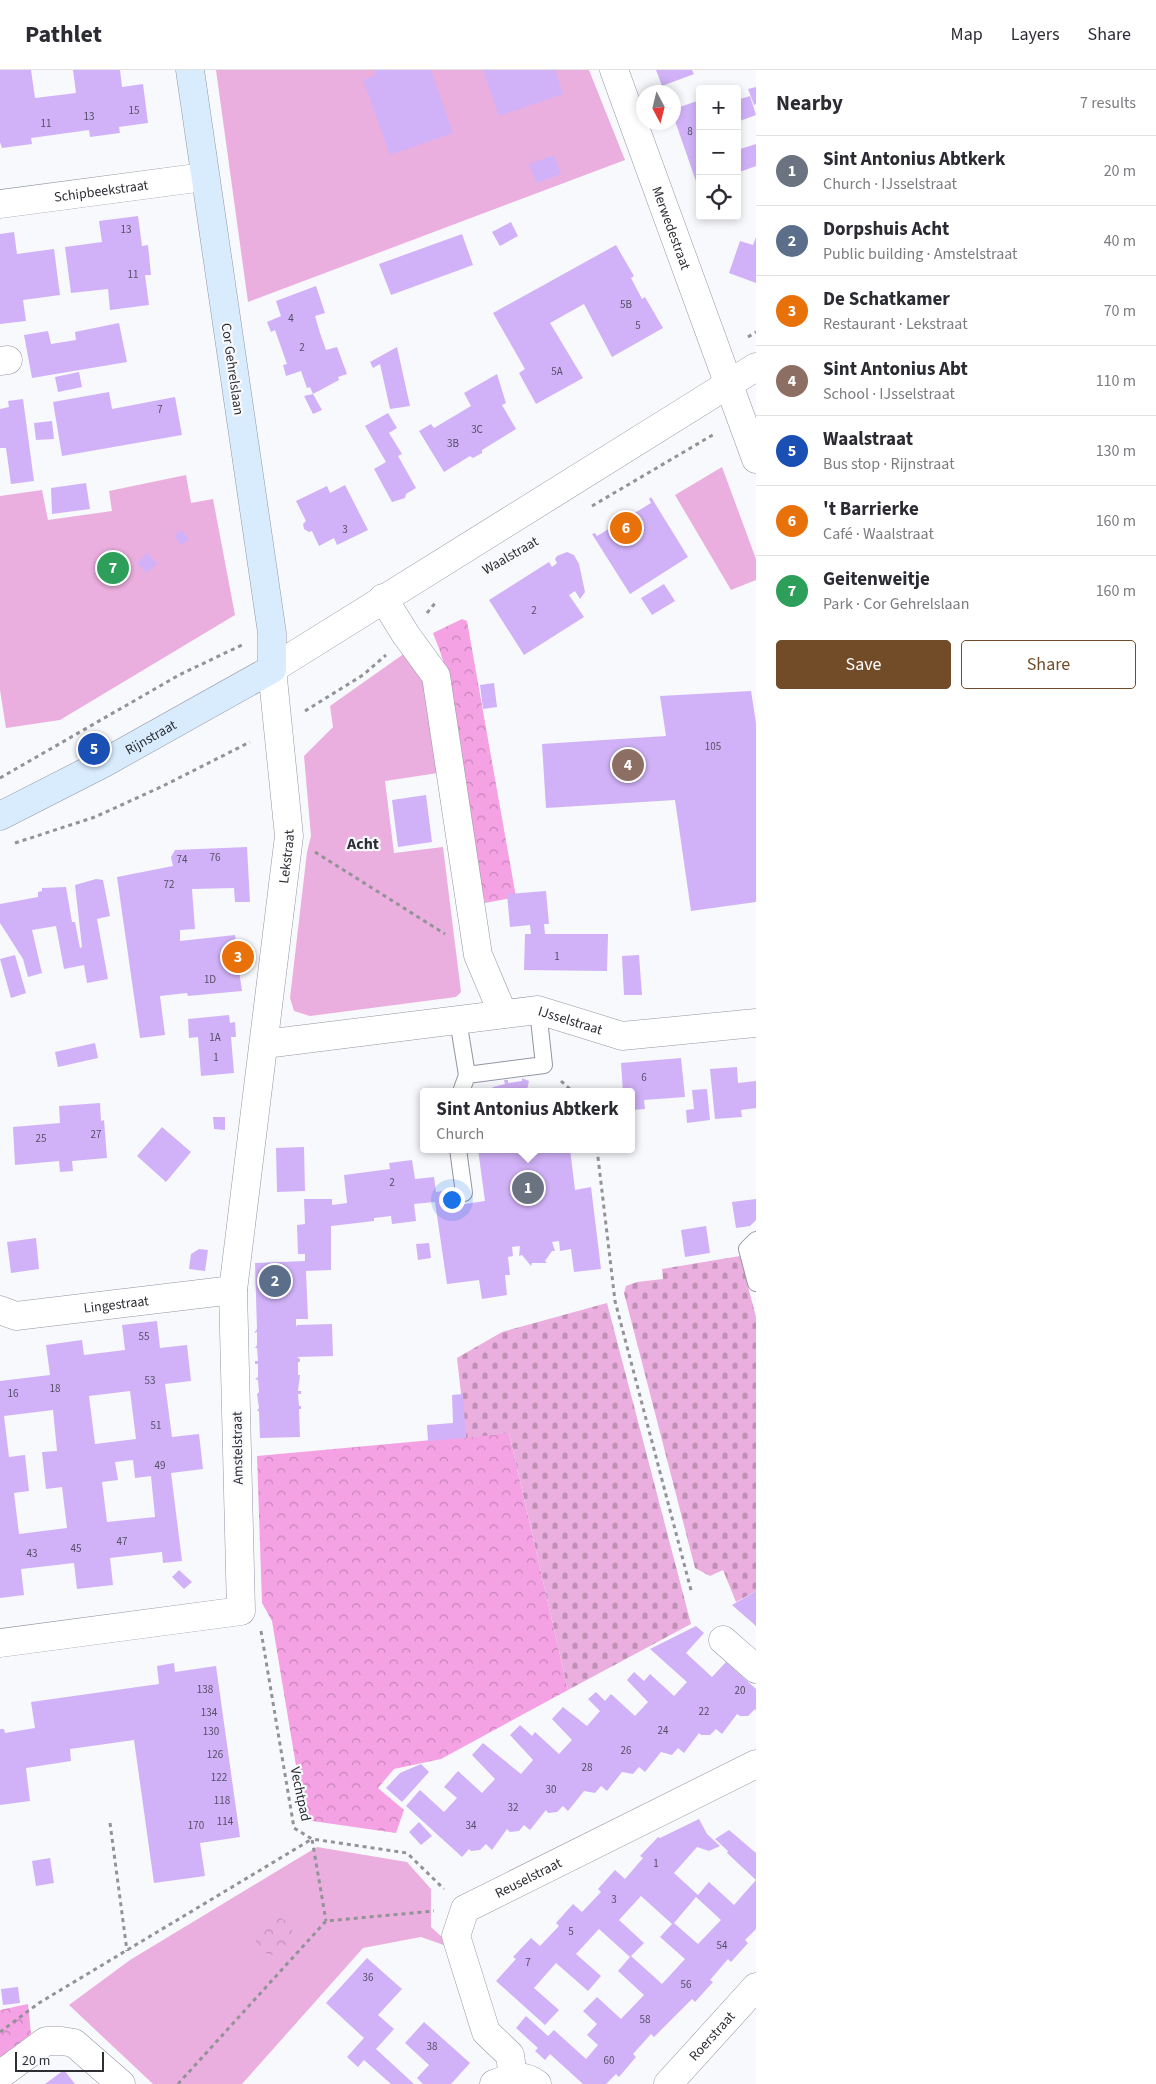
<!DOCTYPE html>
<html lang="en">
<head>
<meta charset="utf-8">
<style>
  :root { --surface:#fff; --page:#f7f7f7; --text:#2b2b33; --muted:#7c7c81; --line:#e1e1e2; --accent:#724c29 }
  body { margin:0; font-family:"Source Sans 3",sans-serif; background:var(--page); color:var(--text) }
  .controls { position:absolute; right:15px; top:15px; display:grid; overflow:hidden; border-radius:5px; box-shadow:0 2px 8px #0003 }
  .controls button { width:45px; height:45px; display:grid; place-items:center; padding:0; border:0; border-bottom:1px solid var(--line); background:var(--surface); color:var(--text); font:25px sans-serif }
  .compass { position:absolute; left:636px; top:15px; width:45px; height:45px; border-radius:50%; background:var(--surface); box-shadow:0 2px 8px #0003; rotate:173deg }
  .scale { position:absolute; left:15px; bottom:12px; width:89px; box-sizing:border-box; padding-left:5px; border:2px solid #2d2e34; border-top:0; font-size:14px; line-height:18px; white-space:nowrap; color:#2d2e34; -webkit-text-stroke:4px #f8f9fc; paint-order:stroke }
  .you { position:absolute; left:451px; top:1129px; width:18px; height:18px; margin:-12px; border:4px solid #fff; border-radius:50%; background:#1a73e8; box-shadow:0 0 0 8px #1a73e833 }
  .badge { display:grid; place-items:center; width:32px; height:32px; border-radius:50%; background:var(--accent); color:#fff; font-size:16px; font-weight:700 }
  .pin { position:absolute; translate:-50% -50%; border:2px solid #fff; box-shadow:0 1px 5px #0006 }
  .popup { position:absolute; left:420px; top:1018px; width:215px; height:65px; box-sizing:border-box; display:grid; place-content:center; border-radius:5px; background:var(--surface); filter:drop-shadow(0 1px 4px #0005); font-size:16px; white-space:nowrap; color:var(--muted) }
  .popup b { font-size:19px; color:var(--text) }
  .popup::after { content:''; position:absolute; left:50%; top:100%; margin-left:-10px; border:10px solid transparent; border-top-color:var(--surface) }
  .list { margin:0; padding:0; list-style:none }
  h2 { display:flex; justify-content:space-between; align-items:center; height:65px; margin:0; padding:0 20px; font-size:21px }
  h2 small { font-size:16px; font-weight:400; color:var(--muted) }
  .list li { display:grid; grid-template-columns:32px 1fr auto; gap:15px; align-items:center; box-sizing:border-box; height:70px; padding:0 20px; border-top:1px solid var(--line) }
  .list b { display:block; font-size:19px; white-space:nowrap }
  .list p { margin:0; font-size:16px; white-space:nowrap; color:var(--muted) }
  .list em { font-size:16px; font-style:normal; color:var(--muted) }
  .actions { display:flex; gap:10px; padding:15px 20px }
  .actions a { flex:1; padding:11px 0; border:1px solid var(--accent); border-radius:5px; text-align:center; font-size:18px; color:var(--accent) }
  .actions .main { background:var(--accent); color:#fff }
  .icon { flex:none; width:28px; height:28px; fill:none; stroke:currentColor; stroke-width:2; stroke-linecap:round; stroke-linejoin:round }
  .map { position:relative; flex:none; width:756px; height:2014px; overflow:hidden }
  header { display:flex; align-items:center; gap:30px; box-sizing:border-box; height:70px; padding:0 25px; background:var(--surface); border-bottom:1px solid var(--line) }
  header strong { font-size:24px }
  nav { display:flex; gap:28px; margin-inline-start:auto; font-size:18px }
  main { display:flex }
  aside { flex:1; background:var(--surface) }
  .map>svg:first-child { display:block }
  .grass { fill:#ebafdf }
  .forest { fill:url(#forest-crowns) }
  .cemetery { fill:url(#cemetery-stones) }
  .park { fill:url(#park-crowns) }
  .building { fill:#d1b2f8; fill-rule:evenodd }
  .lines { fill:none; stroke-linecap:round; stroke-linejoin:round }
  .lane-casing { stroke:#9396a4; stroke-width:18 }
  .street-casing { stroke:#9396a4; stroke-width:29 }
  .secondary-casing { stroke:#9396a4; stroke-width:29 }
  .path { stroke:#929397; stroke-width:3; stroke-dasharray:4 4; stroke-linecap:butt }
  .lane { stroke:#fff; stroke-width:16 }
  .street { stroke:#fff; stroke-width:28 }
  .secondary { stroke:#d8ecfe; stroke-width:28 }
  .labels { text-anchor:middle; stroke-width:4.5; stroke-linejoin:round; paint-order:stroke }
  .number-label { font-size:11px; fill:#564f65 }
  .street-label { font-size:14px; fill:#2d2e34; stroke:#f8f9fc }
  .quarter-label { font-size:16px; font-weight:bold; fill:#2d2e34; stroke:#f8f9fc }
</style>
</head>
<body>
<header>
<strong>Pathlet</strong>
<nav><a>Map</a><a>Layers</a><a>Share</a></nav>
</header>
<main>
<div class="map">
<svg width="756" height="2014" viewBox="0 0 756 2014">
  <defs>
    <pattern id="forest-crowns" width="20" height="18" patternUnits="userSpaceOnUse" patternTransform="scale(1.25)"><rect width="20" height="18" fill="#f5a2e4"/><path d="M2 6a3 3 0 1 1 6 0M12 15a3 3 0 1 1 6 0" fill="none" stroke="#c784ba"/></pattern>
    <pattern id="cemetery-stones" width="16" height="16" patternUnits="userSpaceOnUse" patternTransform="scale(1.25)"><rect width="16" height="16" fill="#ebafdf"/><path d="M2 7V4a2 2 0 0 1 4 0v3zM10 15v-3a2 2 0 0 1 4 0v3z" fill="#bf8fb6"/></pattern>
    <pattern id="park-crowns" width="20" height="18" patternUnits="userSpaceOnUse" patternTransform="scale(1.25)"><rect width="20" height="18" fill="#ebafdf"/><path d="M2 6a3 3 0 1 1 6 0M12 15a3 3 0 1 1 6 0" fill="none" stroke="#bf8fb6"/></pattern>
  </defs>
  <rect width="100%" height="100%" fill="#f8f9fc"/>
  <path class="grass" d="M216,0H589L625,90L248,232Z
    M722,397L756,489V510L731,520L675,425Z
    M186,405L191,433L213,429L235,545L60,650L6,658L0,620V426L42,420L48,450L112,441L109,421Z
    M405,583L424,607L438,703L385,711L394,783L443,777L461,922L456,927L310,946L294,941L290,928L307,782L311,766L304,686L333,657L330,636Z
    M317,1777L407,1792L431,1819V1857L455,1879L421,1867L363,1878L242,2014H153L69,1935L130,1890Z"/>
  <path class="forest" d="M462,549L467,551L516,827L485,833C481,812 475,790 472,769C462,699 461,629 433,563Z
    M509,1363L568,1620L441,1689L394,1699L378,1718L404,1740L396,1763L305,1750L272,1551L262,1533L257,1386Z
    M28,1934L31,1964L0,1989V1940Z"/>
  <path class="cemetery" d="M740,1186L756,1247V1521L736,1532L723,1500L710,1506L695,1498L624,1223L626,1216L637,1212L663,1209L662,1199Z
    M607,1233L691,1554L568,1620L509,1363L466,1368L457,1288L502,1262Z"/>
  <path class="park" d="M255 1866a19 19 0 1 1 38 0a19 19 0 1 1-38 0Z"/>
  <path class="building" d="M0,0H31L35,28L76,23L73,0H120L122,17L143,14L148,53L119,57L120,63L90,67L89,60L31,68L32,74L2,78L0,72Z
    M374,0H431L453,63L390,85L363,10L376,5Z
    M483,0H555L563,24L499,46Z
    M656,0H692L694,4L662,16Z
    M756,17V34L754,35L748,19Z
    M750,26L756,45L737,52V30Z
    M700,30V120H699L674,48V39Z
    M756,74V96L737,103V80Z
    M554,85L561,104L536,113L529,94Z
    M138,146L142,176L148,175L151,205H145L149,235L110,240L108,219L71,223L65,177L102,172L99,151Z
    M511,152L518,166L500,176L492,162Z
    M14,162L17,184L54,179L60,225L23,230L26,251L0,254V164Z
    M462,164L473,195L391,225L379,194Z
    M756,167V213L729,203L740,171L753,175Z
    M616,175L634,206L631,208L642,229L645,227L663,258L612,287L584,234L550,253L583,308L536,334L519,303L525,299L493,243Z
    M316,216L325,243L315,246L320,263L326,280L337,277L347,304L338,307L339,310L313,324L322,340L313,344L304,326L313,324L310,317L307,318L301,301L286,306L283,295L287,294L275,260L271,262L267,252L281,246L276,231Z
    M119,253L127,292L32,308L24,265L48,261L51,274L76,270L75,262Z
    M397,277L410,336L390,339L380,294L373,298L370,292Z
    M79,302L82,317L58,322L55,307Z
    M497,304L506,333L502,335L516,359L482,380V383L473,388L470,386L444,402L419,361L431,354L434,358L471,336L464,323Z
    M109,322L112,339L175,327L182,365L62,386L53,332Z
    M23,329L34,411L11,414L6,378H0V339L9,337L8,331Z
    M388,343L397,358L389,363L402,384L398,386L416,418L406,424L405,428L392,432L374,399L386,392L365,356Z
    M52,351L54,369L36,370L34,353Z
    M86,413L90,439L52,444L51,418Z
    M345,415L368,460L337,475L334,468L319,476L312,461L309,462L304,459L303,454L306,451L296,431L327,416L330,423Z
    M651,427L688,487L630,524L592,464L595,463L597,466L620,452L618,448L625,443L628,447L651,433L649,429Z
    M182,460L189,470L181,475L174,465Z
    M567,482L574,485L579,494L585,522L580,529L575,521L569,525L584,547L524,585L489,530L549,492L552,497L557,493L555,489L557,486Z
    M147,483L157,493L147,503L137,493Z
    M664,514L675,531L652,545L641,528Z
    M494,613L497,637L483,639L480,615Z
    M751,621L756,653V832L691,841L675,730L546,738L542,674L666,666L660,626Z
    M426,725L432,772L398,777L392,730Z
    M247,777L250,832H235L234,818L192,819L195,859L180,860V871L235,865L238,886H243L244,899L239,900L242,921L188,926L187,923L160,926L165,965L140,968L117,807L173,796L171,787L175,780Z
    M96,809L103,810L110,846L97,849L108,909L87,913L84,895L64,899L56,856L32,860L42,903L28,907L23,889L0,853V834L38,827V822L42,821V818L66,817L72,852H75L80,878L82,877L75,815Z
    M546,821L549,854H544L545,864H608L607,901L524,900L525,864H531L530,855L510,857L507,824Z
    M15,885L26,923L11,928L0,889Z
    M639,885L642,925H624L622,886Z
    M229,945L230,953L235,952L236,967H231L234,1003L201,1006L198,967L189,968L188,949Z
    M95,973L98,988L58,997L55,982Z
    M681,988L685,1027L644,1030L645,1039L632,1040V1022H623L621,993Z
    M737,997L738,1013L756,1011V1038L741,1040L742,1047L715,1049L710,999Z
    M522,1008L529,1011L527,1020L536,1022H489L493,1017L505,1014L504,1010H508V1013L522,1011Z
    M707,1019L710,1050L687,1053L686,1040L694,1039L692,1020Z
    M100,1033L101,1051L104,1050L107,1088L72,1091L73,1101L60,1102L59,1091L15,1095L13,1057L60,1053L59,1036Z
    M213,1047H225V1060L214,1059Z
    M162,1057L191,1082L166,1112L137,1086Z
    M304,1077L305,1121L277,1122L276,1078Z
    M478,1079H570L575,1120L591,1117L601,1199L574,1202L571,1179L560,1181L559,1171L552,1172L555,1181H552L545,1191L547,1193H532L531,1196L522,1185L519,1186L520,1176L512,1177L513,1186L508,1187L510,1205H505L507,1225L482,1229L479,1210L447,1214L435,1132L414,1134L416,1151L392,1154L391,1146L374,1148V1151L331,1156V1200L306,1201L308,1249H296V1257L297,1255L332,1254L333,1286L297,1287L300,1289V1292H298V1305H300L298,1321H301V1324H298L299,1336H301V1339H299L300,1367L260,1368L259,1341H257L259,1338L257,1324L259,1322L258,1310L255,1309L258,1307V1294H255V1291H258L257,1278H255L257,1275V1262L254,1263L257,1259L255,1193L305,1191V1184H298L297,1155L305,1154L304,1129H332V1135L347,1133L344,1105L390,1099L389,1093L412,1090L415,1109L434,1107L436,1122L450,1120L452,1136L485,1131Z
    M756,1129V1150L750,1156L736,1158L732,1132Z
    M706,1156L710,1183L685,1187L681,1160Z
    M36,1168L39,1199L11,1203L7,1172Z
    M429,1173L431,1188L418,1190L416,1174Z
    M199,1179L208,1180L205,1201L189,1199L191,1184Z
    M157,1251L160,1278L187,1275L191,1311L165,1314L172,1367L199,1364L203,1399L171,1403L182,1491L163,1493L162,1482L110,1488L113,1515L77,1519L74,1493L21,1499L24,1525L0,1528V1311L50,1305L46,1275L82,1270L84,1285L125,1280L122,1255ZM130,1321L136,1369L95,1374L89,1326ZM53,1340L57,1381L42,1382L46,1419L62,1417L67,1458L19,1464L14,1423L29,1421L25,1385L9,1387L4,1346ZM133,1390L135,1408L151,1406L155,1447L107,1452L102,1412L118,1410L115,1392Z
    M463,1324L466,1368L428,1371L427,1355L453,1353L452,1325Z
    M179,1500L192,1512L184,1519L172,1507Z
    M756,1521V1556L732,1535Z
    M696,1556L704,1563L686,1583L712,1607L726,1592L756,1619V1641L755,1639L748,1646H740L737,1644L722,1664L716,1659L710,1665H701L699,1663L684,1683L678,1678L672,1685L661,1682L645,1702L639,1697L633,1704L622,1702L607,1721L601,1716L595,1723L584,1721L568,1741L563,1736L557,1742L548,1743L546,1740L530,1760L524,1755L519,1761L510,1762L507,1759L492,1780L486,1774L480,1780L471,1781L469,1779L462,1787L406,1736L420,1720L444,1742L457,1728L444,1717L458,1701L482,1723L495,1709L472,1685L483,1673L521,1704L533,1690L510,1665L520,1655L532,1666L535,1662L559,1684L572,1670L552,1649L563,1637L587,1656L600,1641L588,1629L596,1622L605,1631L611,1624L635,1646L648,1632L627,1610L634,1602L644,1611L650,1604L674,1626L687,1612L650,1579Z
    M174,1593L175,1602L216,1596L240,1767L200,1773L205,1806L154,1813L134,1670L70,1679L71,1691L26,1698L30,1731L0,1735V1659H4L5,1663L35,1658L31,1632L159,1614L157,1596Z
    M421,1694L429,1702L402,1732L386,1718L400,1703Z
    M699,1749L707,1764L720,1776L709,1781L697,1777L674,1803L698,1825L709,1812L734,1835L756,1810V1859L745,1870L748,1873L731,1892L728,1889L710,1910L713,1912L695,1932L692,1929L654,1967L651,1964L633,1984L636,1987L619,2007L616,2004L606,2014H583L550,1984L545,1990L535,1981L538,1978L516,1958L526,1946L548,1966L554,1960L586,1989L598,1975L587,1965L597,1954L583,1941L597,1927L621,1949L644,1925L618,1901L630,1887L599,1859L576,1884L601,1906L588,1921L556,1893L534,1918L559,1940L545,1955L496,1911L516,1889L513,1887L531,1868L540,1876L559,1856L556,1853L573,1834L582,1842L601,1822L598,1819L615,1800L625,1809L643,1788L640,1786L658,1767L660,1768ZM641,1826L672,1854L660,1867L685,1889L662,1914L631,1886L644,1873L619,1850ZM696,1827L721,1850L698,1874L674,1853Z
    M419,1752L432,1766L421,1775L409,1762Z
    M729,1760L756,1783V1810L727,1783L728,1781L715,1769Z
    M50,1788L54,1813L36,1816L32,1791Z
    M367,1888L402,1919L378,1945L394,1959L376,1979L414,2014H391L364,1990L358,1997L347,1987L364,1968L326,1933Z
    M18,1917L20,1933L3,1935L1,1919Z
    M424,1952L470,1993L451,2014H423L417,2008L429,1995L405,1973Z
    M64,2000L75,2014H45Z"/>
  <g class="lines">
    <g class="lane-casing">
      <path id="lane" d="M458,950L467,1005L461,1022
        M467,1005L544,995L538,940
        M458,1079L464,1123
        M756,1170L747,1179L756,1213"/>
    </g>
    <g class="street-casing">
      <g id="street">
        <path id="s1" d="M614,0L756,389"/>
        <path id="s2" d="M0,134L204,107"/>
        <path d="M0,291L8,290"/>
        <path d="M383,528L406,565L436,606L478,885L503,944"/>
        <path id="s3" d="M265,974L538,940L622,966L756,953"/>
        <path id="s4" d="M0,1240L16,1246L233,1220"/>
        <path d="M723,1570L756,1599"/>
        <path id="s5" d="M0,1573L241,1541L233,1220L289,766L272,599L756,297"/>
        <path d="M0,2005L46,1971H62L74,1973L121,2014"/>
        <path id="s6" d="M513,2007L510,1985L486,1962L456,1866L465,1839L756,1694"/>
        <path d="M494,2014C509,2008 523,2003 537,2014"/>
        <path id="s7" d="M668,2014L756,1917"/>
      </g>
    </g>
    <g class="secondary-casing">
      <g id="secondary">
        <path id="s8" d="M0,746L104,693L272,599V563L190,0"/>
      </g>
    </g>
    <path class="path" d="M748,267L756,262
      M592,436L716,363
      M427,543L436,532
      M305,641L363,605L386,585
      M0,708L179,605L244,574
      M15,773L95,747L163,716L250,672
      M315,782L445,864
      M561,1011L573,1022
      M597,1079L615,1231L692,1524
      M261,1561L294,1758L312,1769L407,1783L444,1819
      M110,1753L127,1881
      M0,1962L39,1933L312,1769L326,1851
      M178,2014L326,1851L434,1841"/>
    <use href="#lane" class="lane"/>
    <use href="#street" class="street"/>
    <use href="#secondary" class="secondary"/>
  </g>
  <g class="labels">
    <g class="number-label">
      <text x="134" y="44">15</text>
      <text x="89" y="50">13</text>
      <text x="46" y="57">11</text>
      <text x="690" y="65">8</text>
      <text x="126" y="163">13</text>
      <text x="133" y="208">11</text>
      <text x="626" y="238">5B</text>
      <text x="291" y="252">4</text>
      <text x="638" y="259">5</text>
      <text x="302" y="281">2</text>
      <text x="557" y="305">5A</text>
      <text x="160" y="343">7</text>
      <text x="477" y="363">3C</text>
      <text x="453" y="377">3B</text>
      <text x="345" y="463">3</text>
      <text x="534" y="544">2</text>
      <text x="713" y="680">105</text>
      <text x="215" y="791">76</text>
      <text x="182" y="793">74</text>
      <text x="169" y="818">72</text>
      <text x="557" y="890">1</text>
      <text x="210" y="913">1D</text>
      <text x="215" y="971">1A</text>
      <text x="216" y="991">1</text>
      <text x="644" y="1011">6</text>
      <text x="96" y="1068">27</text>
      <text x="41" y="1072">25</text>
      <text x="392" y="1116">2</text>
      <text x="144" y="1270">55</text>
      <text x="150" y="1314">53</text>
      <text x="55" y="1322">18</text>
      <text x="13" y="1327">16</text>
      <text x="156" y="1359">51</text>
      <text x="160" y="1399">49</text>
      <text x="122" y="1475">47</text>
      <text x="76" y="1482">45</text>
      <text x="32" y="1487">43</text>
      <text x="205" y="1623">138</text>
      <text x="740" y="1624">20</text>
      <text x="704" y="1645">22</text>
      <text x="209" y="1646">134</text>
      <text x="663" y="1664">24</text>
      <text x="211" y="1665">130</text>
      <text x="626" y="1684">26</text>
      <text x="215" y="1688">126</text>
      <text x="587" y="1701">28</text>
      <text x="219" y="1711">122</text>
      <text x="551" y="1723">30</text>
      <text x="222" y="1734">118</text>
      <text x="513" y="1741">32</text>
      <text x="225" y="1755">114</text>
      <text x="196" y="1759">170</text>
      <text x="471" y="1759">34</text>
      <text x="656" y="1797">1</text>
      <text x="614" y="1833">3</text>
      <text x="571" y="1865">5</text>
      <text x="722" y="1879">54</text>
      <text x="528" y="1896">7</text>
      <text x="368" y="1911">36</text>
      <text x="686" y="1918">56</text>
      <text x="645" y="1953">58</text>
      <text x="432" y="1980">38</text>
      <text x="609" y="1994">60</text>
    </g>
    <g class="street-label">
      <text dy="5" stroke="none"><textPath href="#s2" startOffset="102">Schipbeekstraat</textPath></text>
      <text dy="5" stroke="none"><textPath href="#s1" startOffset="168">Merwedestraat</textPath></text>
      <text transform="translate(233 299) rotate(82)" y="5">Cor Gehrelslaan</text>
      <text transform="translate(510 485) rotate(-30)" y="5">Waalstraat</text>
      <text dy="5" stroke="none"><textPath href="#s8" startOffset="170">Rijnstraat</textPath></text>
      <text dy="5" stroke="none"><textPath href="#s5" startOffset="1001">Lekstraat</textPath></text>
      <text dy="5" stroke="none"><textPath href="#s3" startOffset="309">IJsselstraat</textPath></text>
      <text dy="5" stroke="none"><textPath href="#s4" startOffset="118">Lingestraat</textPath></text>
      <text transform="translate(237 1378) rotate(-91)" y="5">Amstelstraat</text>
      <text transform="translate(301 1724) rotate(78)" y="5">Vechtpad</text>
      <text dy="5" stroke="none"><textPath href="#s6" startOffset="255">Reuselstraat</textPath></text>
      <text dy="5" stroke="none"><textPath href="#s7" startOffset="65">Roerstraat</textPath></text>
    </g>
    <g class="quarter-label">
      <text x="363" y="779">Acht</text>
    </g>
  </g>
</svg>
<div class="controls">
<button>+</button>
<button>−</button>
<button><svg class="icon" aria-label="locate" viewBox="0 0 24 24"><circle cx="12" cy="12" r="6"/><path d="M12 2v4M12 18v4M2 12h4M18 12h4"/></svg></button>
</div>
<svg class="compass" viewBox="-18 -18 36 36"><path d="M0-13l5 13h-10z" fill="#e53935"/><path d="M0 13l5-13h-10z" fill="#7c7c81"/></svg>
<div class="scale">20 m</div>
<div class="you"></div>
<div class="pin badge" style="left:528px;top:1118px;background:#6b7280">1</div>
<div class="popup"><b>Sint Antonius Abtkerk</b>Church</div>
<div class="pin badge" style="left:275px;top:1211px;background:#5c6f8a">2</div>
<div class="pin badge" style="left:238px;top:887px;background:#e8710a">3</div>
<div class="pin badge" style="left:628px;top:695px;background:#8d6e63">4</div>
<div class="pin badge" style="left:94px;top:679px;background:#1a4fb4">5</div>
<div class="pin badge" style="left:626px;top:458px;background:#e8710a">6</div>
<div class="pin badge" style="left:113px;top:498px;background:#2e9e5b">7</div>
</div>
<aside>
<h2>Nearby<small>7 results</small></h2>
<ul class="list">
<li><span class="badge" style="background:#6b7280">1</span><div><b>Sint Antonius Abtkerk</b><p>Church · IJsselstraat</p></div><em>20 m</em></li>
<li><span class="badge" style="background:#5c6f8a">2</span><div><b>Dorpshuis Acht</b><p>Public building · Amstelstraat</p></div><em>40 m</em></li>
<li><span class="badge" style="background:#e8710a">3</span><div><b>De Schatkamer</b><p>Restaurant · Lekstraat</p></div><em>70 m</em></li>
<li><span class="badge" style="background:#8d6e63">4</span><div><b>Sint Antonius Abt</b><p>School · IJsselstraat</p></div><em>110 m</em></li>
<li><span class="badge" style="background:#1a4fb4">5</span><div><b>Waalstraat</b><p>Bus stop · Rijnstraat</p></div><em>130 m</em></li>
<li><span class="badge" style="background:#e8710a">6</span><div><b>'t Barrierke</b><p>Café · Waalstraat</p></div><em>160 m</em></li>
<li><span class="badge" style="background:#2e9e5b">7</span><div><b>Geitenweitje</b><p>Park · Cor Gehrelslaan</p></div><em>160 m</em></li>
</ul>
<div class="actions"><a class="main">Save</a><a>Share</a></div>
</aside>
</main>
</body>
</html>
